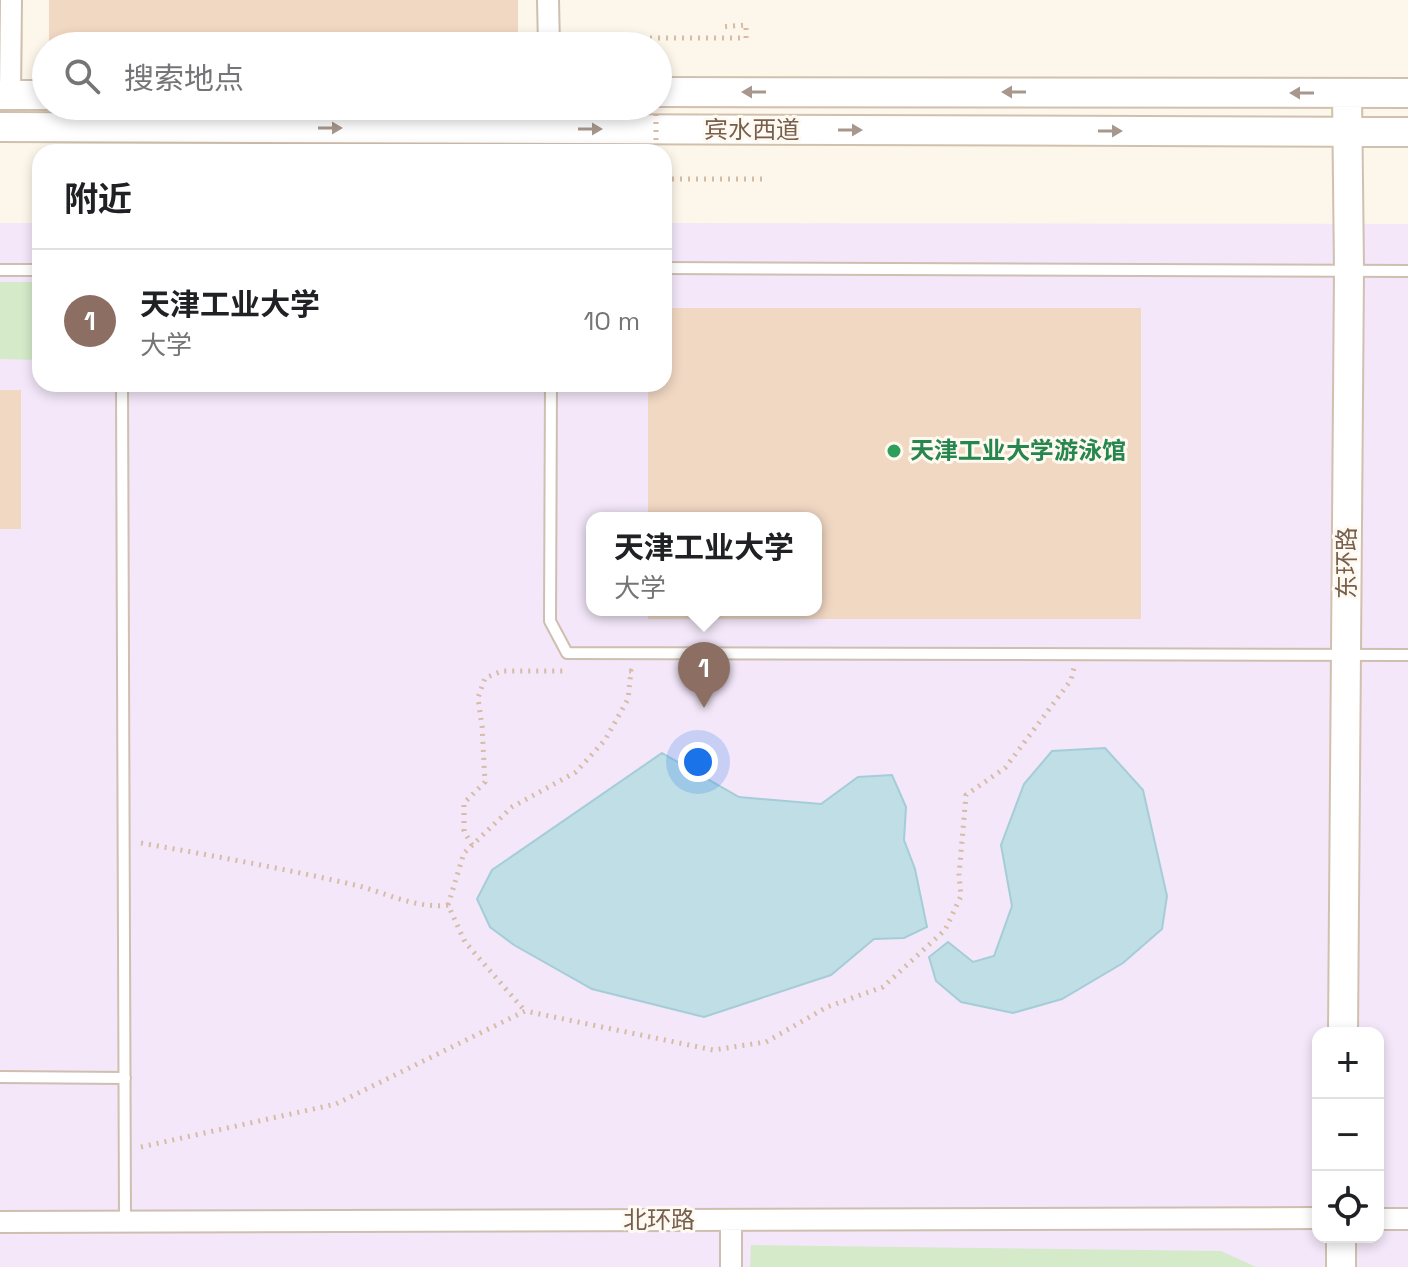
<!DOCTYPE html>
<html lang="zh">
<head>
<meta charset="utf-8">
<style>
  :root { --surface:#fff; --page:#f6f6f6; --text:#202124; --muted:#757577; --line:#e0e0e0; --accent:#774a3a }
  body { margin:0; font-family:"Space Grotesk","Noto Sans SC",sans-serif; background:var(--page); color:var(--text) }
  .controls { position:absolute; right:24px; bottom:24px; display:grid; overflow:hidden; border-radius:16px; box-shadow:0 4px 12px #0003 }
  .controls button { width:72px; height:72px; display:grid; place-items:center; padding:0; border:0; border-bottom:2px solid var(--line); background:var(--surface); color:var(--text); font:40px sans-serif }
  .you { position:absolute; left:698px; top:762px; width:28px; height:28px; margin:-20px; border:6px solid #fff; border-radius:50%; background:#1a73e8; box-shadow:0 0 0 12px #1a73e833 }
  .badge { display:grid; place-items:center; width:52px; height:52px; border-radius:50%; background:var(--accent); color:#fff; font-size:26px; font-weight:700 }
  .pin { position:absolute; translate:-50% -66px; filter:drop-shadow(0 2px 4px #0008) }
  .pin::after { content:''; position:absolute; top:42px; width:28px; height:24px; background:inherit; clip-path:polygon(0 0,100% 0,50% 100%) }
  .popup { position:absolute; left:586px; top:512px; width:236px; height:104px; box-sizing:border-box; display:grid; place-content:center; border-radius:16px; background:var(--surface); filter:drop-shadow(0 2px 6px #0005); font-size:26px; white-space:nowrap; color:var(--muted) }
  .popup b { font-size:30px; color:var(--text) }
  .popup::after { content:''; position:absolute; left:50%; top:100%; margin-left:-16px; border:16px solid transparent; border-top-color:var(--surface) }
  .list { margin:0; padding:0; list-style:none }
  h2 { display:flex; justify-content:space-between; align-items:center; height:104px; margin:0; padding:0 32px; font-size:34px }
  h2 small { font-size:26px; font-weight:400; color:var(--muted) }
  .list li { display:grid; grid-template-columns:52px 1fr auto; gap:24px; align-items:center; box-sizing:border-box; height:144px; padding:0 32px; border-top:2px solid var(--line) }
  .list b { display:block; font-size:30px; white-space:nowrap }
  .list p { margin:0; font-size:26px; white-space:nowrap; color:var(--muted) }
  .list em { font-size:26px; font-style:normal; color:var(--muted) }
  .icon { flex:none; width:44px; height:44px; fill:none; stroke:currentColor; stroke-width:2; stroke-linecap:round; stroke-linejoin:round }
  .map { position:relative; flex:none; width:1408px; height:1267px; overflow:hidden }
  .search { position:absolute; background:var(--surface); box-shadow:0 4px 12px #0003; left:32px; top:32px; width:640px; height:88px; display:flex; align-items:center; gap:20px; box-sizing:border-box; padding:0 28px; border-radius:44px; color:var(--muted); font-size:30px }
  .panel { position:absolute; background:var(--surface); box-shadow:0 4px 12px #0003; left:32px; top:144px; width:640px; height:248px; border-radius:24px }
  .map>svg:first-child { display:block }
  .education { fill:#f3e7f9; fill-rule:evenodd }
  .green { fill:#d4eac9 }
  .water { fill:#bfdee6; stroke:#a5cdd8; stroke-width:2 }
  .building { fill:#f1d8c3 }
  .lines { fill:none; stroke-linecap:round; stroke-linejoin:round }
  .lane-casing { stroke:#cebfb0; stroke-width:14 }
  .street-casing { stroke:#cebfb0; stroke-width:24 }
  .secondary-casing { stroke:#d1c0ae; stroke-width:32 }
  .path { stroke:#d7bca5; stroke-width:5; stroke-dasharray:2 6; stroke-linecap:butt }
  .lane { stroke:#fff; stroke-width:10 }
  .street { stroke:#fff; stroke-width:20 }
  .secondary { stroke:#fff; stroke-width:28 }
  .path-bridge { stroke:#d7bca5; stroke-width:5; stroke-dasharray:2 6; stroke-linecap:butt }
  .oneway { fill:#a7978c }
  .leisure-dot { fill:#2e9e5b; stroke:#fffaf1; stroke-width:3 }
  .labels { text-anchor:middle; stroke-width:6; stroke-linejoin:round; paint-order:stroke }
  .street-label { font-size:24px; fill:#775f4e; stroke:#fffaf1 }
  .leisure-label { font-size:24px; font-weight:bold; fill:#27864d; stroke:#fffaf1; text-anchor:start }
</style>
</head>
<body>
<div class="map">
<svg width="1408" height="1267" viewBox="0 0 1408 1267">
  <rect width="100%" height="100%" fill="#fcf6eb"/>
  <path class="education" d="M0,223H40V384H664V223L1408,224V1267H0ZM592,518H816V610H592ZM1318,1033H1378V1237H1318Z"/>
  <path class="green" d="M0,282H40V360L0,359Z
    M751,1245L1221,1251L1256,1267H750Z"/>
  <path class="water" d="M1105,748L1143,790L1167,896L1162,929L1123,963L1062,999L1013,1013L961,1002L936,981L929,957L948,942L973,962L994,956L1012,906L1001,845L1024,784L1052,751Z
    M662,753L739,797L821,804L858,777L892,775L906,807L904,840L915,869L927,927L904,938L874,939L831,975L704,1017L592,989L514,945L490,927L477,899L492,870Z"/>
  <path class="building" d="M49,0H518V41L49,42Z
    M664,308H1141V619H648V610H816V518H648V384H664Z
    M0,390H21V529H0Z"/>
  <g class="lines">
    <g class="lane-casing">
      <path id="lane" d="M664,268L1408,271
        M0,270H40
        M122,384L125,1221
        M551,384L550,621L567,653L1408,655
        M0,1077L125,1078"/>
    </g>
    <g class="street-casing">
      <path id="street" d="M548,0L549,46
        M10,95L11,0
        M1378,1219H1408
        M731,1220V1267
        M0,1222L1318,1218"/>
    </g>
    <g class="secondary-casing">
      <path id="secondary" d="M658,92L1408,93
        M0,95H46
        M0,127L1408,132
        M1343,1033L1349,270L1347,93
        M1341,1237V1267"/>
    </g>
    <path class="path" d="M594,38H746V25L720,27
      M664,179H768
      M141,843C214,856 287,869 359,886C388,894 418,909 448,905L465,942L525,1011
      M472,845L464,831V803L485,782L482,726L478,698L485,678L502,671H563
      M448,905L464,853L512,807L576,772L605,740L628,699L631,671H629
      M141,1147L336,1104L525,1011L713,1050L766,1042L827,1007L883,987L945,930L961,896L959,875L966,795L1005,768L1071,680L1074,668"/>
    <use href="#lane" class="lane"/>
    <use href="#street" class="street"/>
    <use href="#secondary" class="secondary"/>
    <path class="path-bridge" d="M656,106V152"/>
  </g>
  <defs><path id="oneway-solid" d="M-6-.8H1V-3.2L6.5 0L1 3.2V.8H-6Z" transform="scale(2)"/></defs>
  <g class="oneway">
    <use href="#oneway-solid" transform="translate(754 92) rotate(-180)"/>
    <use href="#oneway-solid" transform="translate(1014 92) rotate(-180)"/>
    <use href="#oneway-solid" transform="translate(1302 93) rotate(-180)"/>
    <use href="#oneway-solid" transform="translate(330 128)"/>
    <use href="#oneway-solid" transform="translate(590 129)"/>
    <use href="#oneway-solid" transform="translate(850 130)"/>
    <use href="#oneway-solid" transform="translate(1110 131)"/>
  </g>
  <circle class="leisure-dot" cx="894" cy="451" r="8"/>
  <g class="labels">
    <g class="street-label">
      <text x="752" y="138">宾水西道</text>
      <text transform="translate(1347 563) rotate(-90)" y="8">东环路</text>
      <text x="659" y="1228">北环路</text>
    </g>
    <g class="leisure-label">
      <text x="910" y="459">天津工业大学游泳馆</text>
    </g>
  </g>
</svg>
<div class="controls">
<button>+</button>
<button>−</button>
<button><svg class="icon" aria-label="locate" viewBox="0 0 24 24"><circle cx="12" cy="12" r="6"/><path d="M12 2v4M12 18v4M2 12h4M18 12h4"/></svg></button>
</div>
<div class="you"></div>
<div class="pin badge" style="left:704px;top:708px;background:#8d6e63">1</div>
<div class="popup"><b>天津工业大学</b>大学</div>
<div class="search"><svg class="icon" aria-label="search" viewBox="0 0 24 24"><circle cx="10" cy="10" r="6"/><path d="M15 15l6 6"/></svg>搜索地点</div>
<section class="panel">
<h2>附近<small></small></h2>
<ul class="list">
<li><span class="badge" style="background:#8d6e63">1</span><div><b>天津工业大学</b><p>大学</p></div><em>10 m</em></li>
</ul>
</section>
</div>
</body>
</html>
